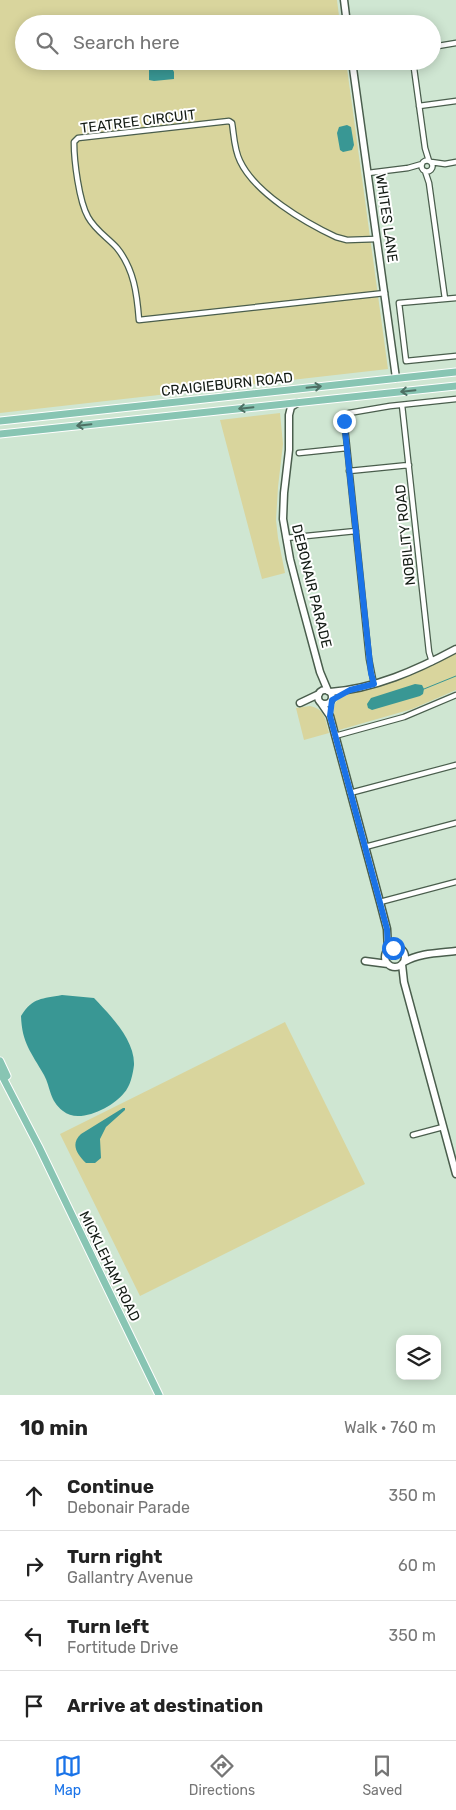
<!DOCTYPE html>
<html lang="en">
<head>
<meta charset="utf-8">
<style>
  :root { --surface:#fff; --page:#f6f6f6; --text:#222; --muted:#767676; --line:#e0e0e0; --accent:#1a73e8 }
  body { margin:0; font-family:Rubik,sans-serif; background:var(--page); color:var(--text) }
  .controls { position:absolute; right:15px; bottom:15px; display:grid; overflow:hidden; border-radius:10px; box-shadow:0 2px 12px #0003 }
  .controls button { width:45px; height:45px; display:grid; place-items:center; padding:0; border:0; border-bottom:1px solid var(--line); background:var(--surface); color:var(--text); font:25px sans-serif }
  .stop { position:absolute; width:15px; height:15px; margin:-11px; border:4px solid #1a73e8; border-radius:50%; background:#fff }
  .stop.end { background:#1a73e8; border-color:#fff; box-shadow:0 1px 5px #0008 }
  .list { margin:0; padding:0; list-style:none }
  h2 { display:flex; justify-content:space-between; align-items:center; height:65px; margin:0; padding:0 20px; font-size:21px }
  h2 small { font-size:16px; font-weight:400; color:var(--muted) }
  .list li { display:grid; grid-template-columns:32px 1fr auto; gap:15px; align-items:center; box-sizing:border-box; height:70px; padding:0 20px; border-top:1px solid var(--line) }
  .list b { display:block; font-size:19px; white-space:nowrap }
  .list p { margin:0; font-size:16px; white-space:nowrap; color:var(--muted) }
  .list em { font-size:16px; font-style:normal; color:var(--muted) }
  .icon { flex:none; width:28px; height:28px; fill:none; stroke:currentColor; stroke-width:2; stroke-linecap:round; stroke-linejoin:round }
  .map { position:relative; flex:none; width:456px; height:1395px; overflow:hidden }
  .search { position:absolute; background:var(--surface); box-shadow:0 2px 12px #0003; left:15px; right:15px; top:15px; height:55px; display:flex; align-items:center; gap:12px; box-sizing:border-box; padding:0 18px; border-radius:28px; color:var(--muted); font-size:19px }
  .sheet { height:345px; background:var(--surface) }
  nav { display:flex; justify-content:space-around; align-items:center; box-sizing:border-box; height:70px; border-top:1px solid var(--line); background:var(--surface); font-size:14px; color:var(--muted) }
  nav a { display:grid; justify-items:center; gap:2px }
  nav .on { color:var(--accent) }
  .map>svg:first-child { display:block }
  .green { fill:#d9d59d }
  .water { fill:#399794 }
  .lines { fill:none; stroke-linecap:round; stroke-linejoin:round }
  .stream { stroke:#399794; stroke-width:1 }
  .street-casing { stroke:#4a5e4d; stroke-width:7 }
  .secondary-casing { stroke:#4a5e4d; stroke-width:9 }
  .primary-casing { stroke:#fff; stroke-width:9 }
  .street { stroke:#fff; stroke-width:4.5 }
  .secondary { stroke:#fff; stroke-width:6 }
  .primary { stroke:#88c5b3; stroke-width:7 }
  .oneway { stroke:#4e7064 }
  .route { stroke:#1a73e8; stroke-width:6 }
  .labels { text-anchor:middle; stroke-width:4; stroke-linejoin:round; paint-order:stroke }
  .street-label { font-size:14px; fill:#131b14; stroke:#fff }
</style>
</head>
<body>
<div class="map">
<svg width="456" height="1395" viewBox="0 0 456 1395">
  <rect width="100%" height="100%" fill="#cfe6d2"/>
  <path class="green" d="M0,0H337L340,24H24V61H346L388,369L0,413Z
    M280,413L283,444L278,487L276,520L278,538L285,573L262,579L220,420Z
    M456,653V690L412,709L339,730C334,717 329,706 342,696L402,678Z
    M310,706C325,709 325,719 329,733L304,740L296,708Z
    M285,1022L365,1184L140,1296L60,1134Z"/>
  <path class="water" d="M158,65L171,66L174,72V79L154,81L149,80V69Z
    M347,125L351,127L354,145L352,150L343,152L340,150L337,133L339,127Z
    M415,684L422,685L424,689L423,694L420,696L372,710L368,708L367,704L371,698Z
    M62,995L94,998C110,1015 135,1040 134,1065C133,1074 130,1087 124,1093C113,1107 79,1125 63,1111C49,1100 51,1088 44,1075C31,1052 22,1043 21,1016C33,997 42,999 62,995Z
    M123,1108H125V1110L106,1127L100,1139L101,1158L95,1163H86C77,1154 70,1144 81,1134Z"/>
  <g class="lines">
    <path class="stream" d="M424,689L456,676"/>
    <g class="street-casing">
      <path id="street" d="M432,47L456,43
        M413,61L425,148L429,161
        M419,106L456,101
        M421.5 166a5.5 5.5 0 1 1 11 0a5.5 5.5 0 1 1-11 0Z
        M431,162L445,164L456,162
        M425,171L429,183L445,299
        M368,173L408,168L422,164
        M377,239L347,240L336,237C304,222 255,193 240,161C234,149 234,135 232,123L229,121L78,138L74,142C74,161 79,201 88,217C95,230 108,238 117,248C134,269 137,294 139,320L385,293
        M456,298L399,303L406,361L456,356
        M402,405L429,652L432,662
        M299,453L347,448
        M349,471L409,465
        M286,538L356,531
        M374,684L369,659L344,417L349,413L390,406L456,399
        M335,736L404,717L456,695
        M350,793L456,765
        M365,847L456,823
        M380,902L456,882
        M413,1135L443,1127"/>
    </g>
    <g class="secondary-casing">
      <path id="secondary" d="M344,0L347,24
        M352,61L396,378
        M297,403L291,407L289,415V450L284,493L283,519L290,559L299,594L320,672L328,691
        M318 697a7 7 0 1 1 14 0a7 7 0 1 1-14 0Z
        M330,692C374,689 417,670 456,649
        M300,703L319,694
        M321,703L330,716L380,902L387,929L388,951
        M385 957a10 10 0 1 1 20 0a10 10 0 1 1-20 0Z
        M365,961L388,964
        M404,962C419,953 438,953 456,951
        M402,964L404,982L456,1174"/>
    </g>
    <g class="primary-casing">
      <path id="primary" d="M0,421L456,372
        M0,434L456,386
        M0,1061L7,1076
        M0,1072L39,1147L159,1395"/>
    </g>
    <use href="#street" class="street"/>
    <use href="#secondary" class="secondary"/>
    <use href="#primary" class="primary"/>
  </g>
  <defs><path id="oneway-shaft" d="M-6 0H5M1.5-3L5.5 0L1.5 3" fill="none" stroke-width="1.6" stroke-linecap="round" stroke-linejoin="round" transform="scale(1.25)"/></defs>
  <g class="oneway">
    <use href="#oneway-shaft" transform="translate(314 387) rotate(-6)"/>
    <use href="#oneway-shaft" transform="translate(408 391) rotate(174)"/>
    <use href="#oneway-shaft" transform="translate(246 408) rotate(174)"/>
    <use href="#oneway-shaft" transform="translate(84 425) rotate(174)"/>
  </g>
  <g class="lines">
    <path class="route" d="M344,421L371,673L374,684L350,690L332,700L330,716L387,929L388,951L393,948"/>
  </g>
  <g class="labels">
    <g class="street-label">
      <text transform="translate(138 121) rotate(-7)" y="5">TEATREE CIRCUIT</text>
      <text transform="translate(387 218) rotate(82)" y="5">WHITES LANE</text>
      <text transform="translate(227 384) rotate(-6)" y="5">CRAIGIEBURN ROAD</text>
      <text transform="translate(405 535) rotate(-96)" y="5">NOBILITY ROAD</text>
      <text transform="translate(312 586) rotate(76)" y="5">DEBONAIR PARADE</text>
      <text transform="translate(110 1266) rotate(64)" y="5">MICKLEHAM ROAD</text>
    </g>
  </g>
</svg>
<div class="controls">
<button><svg class="icon" aria-label="layers" viewBox="0 0 24 24"><path d="M12 4l9 5-9 5-9-5zM3 14l9 5 9-5"/></svg></button>
</div>
<div class="stop" style="left:393px;top:948px"></div>
<div class="stop end" style="left:344px;top:421px"></div>
<div class="search"><svg class="icon" aria-label="search" viewBox="0 0 24 24"><circle cx="10" cy="10" r="6"/><path d="M15 15l6 6"/></svg>Search here</div>
</div>
<section class="sheet">
<h2>10 min<small>Walk · 760 m</small></h2>
<ul class="list">
<li><svg class="icon" aria-label="ahead" viewBox="0 0 24 24"><path d="M12 20V5M6 11l6-6 6 6"/></svg><div><b>Continue</b><p>Debonair Parade</p></div><em>350 m</em></li>
<li><svg class="icon" aria-label="right" viewBox="0 0 24 24"><path d="M7 20v-9h11M14 6l5 5-5 5"/></svg><div><b>Turn right</b><p>Gallantry Avenue</p></div><em>60 m</em></li>
<li><svg class="icon" aria-label="left" viewBox="0 0 24 24"><path d="M17 20v-9H6M10 6l-5 5 5 5"/></svg><div><b>Turn left</b><p>Fortitude Drive</p></div><em>350 m</em></li>
<li><svg class="icon" aria-label="arrive" viewBox="0 0 24 24"><path d="M6 21V4h12l-3 4 3 4H6"/></svg><div><b>Arrive at destination</b></div></li>
</ul>
</section>
<nav>
<a class="on"><svg class="icon" aria-label="map" viewBox="0 0 24 24"><path d="M3 6l6-2 6 2 6-2v14l-6 2-6-2-6 2zM9 4v14M15 6v14"/></svg>Map</a>
<a><svg class="icon" aria-label="directions" viewBox="0 0 24 24"><path d="M12 3l9 9-9 9-9-9zM9 14v-3h6M13 9l2 2-2 2"/></svg>Directions</a>
<a><svg class="icon" aria-label="saved" viewBox="0 0 24 24"><path d="M7 4h10v16l-5-4-5 4z"/></svg>Saved</a>
</nav>
</body>
</html>
